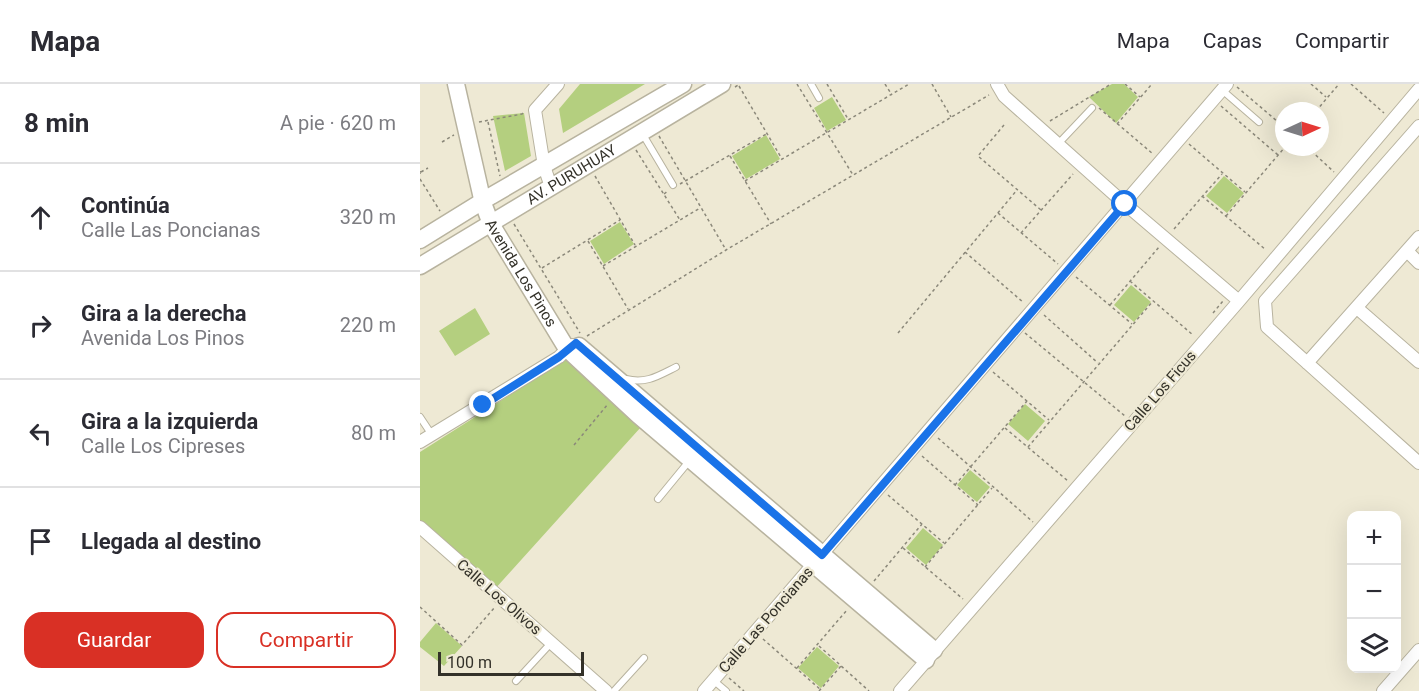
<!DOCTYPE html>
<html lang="es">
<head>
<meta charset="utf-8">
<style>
  :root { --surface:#fff; --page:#f7f7f7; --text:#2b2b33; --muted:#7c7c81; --line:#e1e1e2; --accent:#d93025 }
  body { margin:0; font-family:Roboto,sans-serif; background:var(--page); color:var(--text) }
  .controls { position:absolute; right:18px; bottom:18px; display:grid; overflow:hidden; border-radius:12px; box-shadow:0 6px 24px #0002 }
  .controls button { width:54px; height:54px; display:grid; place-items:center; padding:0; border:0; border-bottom:2px solid var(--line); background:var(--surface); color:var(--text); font:30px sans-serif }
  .compass { position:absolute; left:855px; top:18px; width:54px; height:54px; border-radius:50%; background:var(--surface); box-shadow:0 6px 24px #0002; rotate:86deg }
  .scale { position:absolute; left:18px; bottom:15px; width:146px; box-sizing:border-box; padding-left:6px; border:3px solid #333129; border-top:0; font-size:16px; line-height:21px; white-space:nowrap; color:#333129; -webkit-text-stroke:4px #eee9d4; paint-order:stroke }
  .stop { position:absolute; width:18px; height:18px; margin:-14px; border:4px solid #1a73e8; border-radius:50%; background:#fff }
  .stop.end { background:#1a73e8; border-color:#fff; box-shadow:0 2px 6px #0008 }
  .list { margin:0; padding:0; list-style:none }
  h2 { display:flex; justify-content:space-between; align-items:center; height:78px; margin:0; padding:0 24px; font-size:26px }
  h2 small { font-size:20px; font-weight:400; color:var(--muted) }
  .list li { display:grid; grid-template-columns:39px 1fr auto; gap:18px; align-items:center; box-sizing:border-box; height:108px; padding:0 24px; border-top:2px solid var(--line) }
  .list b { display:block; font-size:22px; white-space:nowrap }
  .list p { margin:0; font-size:20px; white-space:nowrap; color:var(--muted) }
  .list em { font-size:20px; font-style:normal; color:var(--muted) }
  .actions { display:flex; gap:12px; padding:18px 24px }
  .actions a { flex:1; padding:14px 0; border:2px solid var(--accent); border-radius:18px; text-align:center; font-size:21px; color:var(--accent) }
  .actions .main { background:var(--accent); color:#fff }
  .icon { flex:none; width:33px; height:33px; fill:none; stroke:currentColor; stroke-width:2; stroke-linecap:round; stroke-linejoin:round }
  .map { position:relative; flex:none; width:999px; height:607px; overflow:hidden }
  header { display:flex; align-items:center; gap:36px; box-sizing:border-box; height:84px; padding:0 30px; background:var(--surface); border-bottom:2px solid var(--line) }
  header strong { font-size:28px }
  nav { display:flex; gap:33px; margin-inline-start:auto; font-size:21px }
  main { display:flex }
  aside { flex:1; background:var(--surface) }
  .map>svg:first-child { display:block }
  .green { fill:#b4cf7f }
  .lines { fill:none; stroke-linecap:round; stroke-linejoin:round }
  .lane-casing { stroke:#b8b39f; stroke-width:8 }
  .street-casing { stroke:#b8b39f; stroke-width:14 }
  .secondary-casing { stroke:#b8b39f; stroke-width:19 }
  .path { stroke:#8b887a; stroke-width:1.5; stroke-dasharray:3 3; stroke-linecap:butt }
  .lane { stroke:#fff; stroke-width:6 }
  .street { stroke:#fff; stroke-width:12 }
  .secondary { stroke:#fff; stroke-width:16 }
  .route { stroke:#1a73e8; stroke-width:8 }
  .labels { text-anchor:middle; stroke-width:4.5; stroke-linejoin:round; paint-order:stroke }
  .street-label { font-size:15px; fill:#333129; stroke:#eee9d4 }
</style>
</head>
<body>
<header>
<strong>Mapa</strong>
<nav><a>Mapa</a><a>Capas</a><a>Compartir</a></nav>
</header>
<main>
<aside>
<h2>8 min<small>A pie · 620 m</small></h2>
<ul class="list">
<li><svg class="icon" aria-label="ahead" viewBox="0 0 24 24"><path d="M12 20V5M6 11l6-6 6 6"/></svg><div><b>Continúa</b><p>Calle Las Poncianas</p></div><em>320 m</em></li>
<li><svg class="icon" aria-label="right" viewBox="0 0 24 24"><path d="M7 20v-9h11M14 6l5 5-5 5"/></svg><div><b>Gira a la derecha</b><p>Avenida Los Pinos</p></div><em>220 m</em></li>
<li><svg class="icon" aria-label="left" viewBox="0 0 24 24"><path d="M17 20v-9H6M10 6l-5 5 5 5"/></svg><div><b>Gira a la izquierda</b><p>Calle Los Cipreses</p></div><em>80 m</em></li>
<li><svg class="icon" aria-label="arrive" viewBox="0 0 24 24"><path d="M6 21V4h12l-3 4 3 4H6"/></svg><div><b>Llegada al destino</b></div></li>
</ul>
<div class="actions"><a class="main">Guardar</a><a>Compartir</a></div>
</aside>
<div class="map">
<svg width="999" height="607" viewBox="0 0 999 607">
  <rect width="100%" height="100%" fill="#eee9d4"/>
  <path class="green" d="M160,0H225L143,49L139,25Z
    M692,0H704L718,13L696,39L669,13Z
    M412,13L426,36L407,47L394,24Z
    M104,29L111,72L85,87L73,32Z
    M346,51L360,75L326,95L312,72Z
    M804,92L824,109L807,129L786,112Z
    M200,138L214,160L184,180L170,157Z
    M711,201L731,218L714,238L694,221Z
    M55,224L70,250L35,272L19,247Z
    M146,275L221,343L74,506L0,440V368Z
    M605,320L625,337L608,357L588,340Z
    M550,386L570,403L557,418L537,401Z
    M503,444L523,461L506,481L486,464Z
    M16,539L42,562L24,582L0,563V558Z
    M397,563L419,582L401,604L378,584Z"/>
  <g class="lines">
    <g class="lane-casing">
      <path id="lane" d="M391,0L399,14
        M802,6L839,38
        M222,49L253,101
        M638,60L672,24
        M206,295C226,300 238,292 256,283
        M0,333L12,351
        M238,415L270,376
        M293,596L306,607
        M96,597L131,559
        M194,607L224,574"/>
    </g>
    <g class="street-casing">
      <path id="street" d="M577,0L584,12L705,120L819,217
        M999,42L845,217L847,243L999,379
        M131,103L124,82L115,26L138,0
        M987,167L999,179
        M937,224L999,278
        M887,279L999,153
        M0,358L139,273L152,261
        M0,443L186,607
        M284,607L807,0
        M480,607L819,217L999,5
        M963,607L999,566"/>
    </g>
    <g class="secondary-casing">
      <g id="secondary">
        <path id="s1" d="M36,0L63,119L71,140L147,265L218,331L506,576"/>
        <path d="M0,156L71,112L263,0"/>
        <path id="s2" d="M0,182L302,0"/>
        <path d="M159,262L514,566"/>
      </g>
    </g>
    <path class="path" d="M377,0L433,91
      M407,0L428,35
      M465,0L472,11
      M512,0L531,33
      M705,0L720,13
      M891,0L906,13
      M931,0L964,29
      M319,2L362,75
      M315,3L320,0
      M817,3L864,43
      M801,22L858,71
      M679,24L733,70
      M896,27L919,0
      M630,37L691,0
      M59,38L102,30L104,28
      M68,38L80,92
      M697,40L732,0
      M584,41L558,72L621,126
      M239,52L306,166
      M22,58L34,51
      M769,60L825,108
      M887,63L914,88
      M216,66L260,136
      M310,72L351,140
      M0,87V92
      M1,88L8,84
      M175,92L215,161
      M0,95L20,127
      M325,97L489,0
      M260,100L348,49
      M244,110L248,107
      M782,112L846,166
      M578,129L638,180
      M806,132L865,63
      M94,140L160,249
      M754,145L802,90
      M601,149L653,90
      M168,157L208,225
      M545,168L604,219
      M183,182L280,124
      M122,184L200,136
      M656,193L712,240
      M710,197L773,251
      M690,221L739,163
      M793,229L803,217
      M624,231L678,279
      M478,249L597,106
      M605,249L705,332
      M167,252L306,166L569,11
      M573,288L629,336
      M585,344L648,397
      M518,354L613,438
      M154,361L188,320
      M608,363L733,217
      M502,372L558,421
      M535,401L607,317
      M468,411L524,459
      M483,464L543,515
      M505,483L572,404
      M454,497L502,440
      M0,523L42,561L75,523
      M343,555L401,606
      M399,562L449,607
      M377,584L427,526
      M309,594L324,607
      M399,607L421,582"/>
    <use href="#lane" class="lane"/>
    <use href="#street" class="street"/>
    <use href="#secondary" class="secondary"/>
  </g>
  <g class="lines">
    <path class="route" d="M63,321L139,273L156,259L402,471L705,120"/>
  </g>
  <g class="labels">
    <g class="street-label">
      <text dy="5" stroke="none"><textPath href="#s2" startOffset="177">AV. PURUHUAY</textPath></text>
      <text dy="5" stroke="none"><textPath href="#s1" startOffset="202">Avenida Los Pinos</textPath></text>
      <text transform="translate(740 307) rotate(-49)" y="5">Calle Los Ficus</text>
      <text transform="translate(79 513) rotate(41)" y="5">Calle Los Olivos</text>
      <text transform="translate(346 536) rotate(-49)" y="5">Calle Las Poncianas</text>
    </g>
  </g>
</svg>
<div class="controls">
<button>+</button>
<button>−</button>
<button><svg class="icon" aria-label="layers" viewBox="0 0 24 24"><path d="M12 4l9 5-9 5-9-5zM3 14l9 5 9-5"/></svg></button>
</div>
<svg class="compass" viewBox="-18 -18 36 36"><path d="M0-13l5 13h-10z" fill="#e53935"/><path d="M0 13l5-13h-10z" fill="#7c7c81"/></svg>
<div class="scale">100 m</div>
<div class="stop" style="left:705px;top:120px"></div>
<div class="stop end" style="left:63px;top:321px"></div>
</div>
</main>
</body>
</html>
